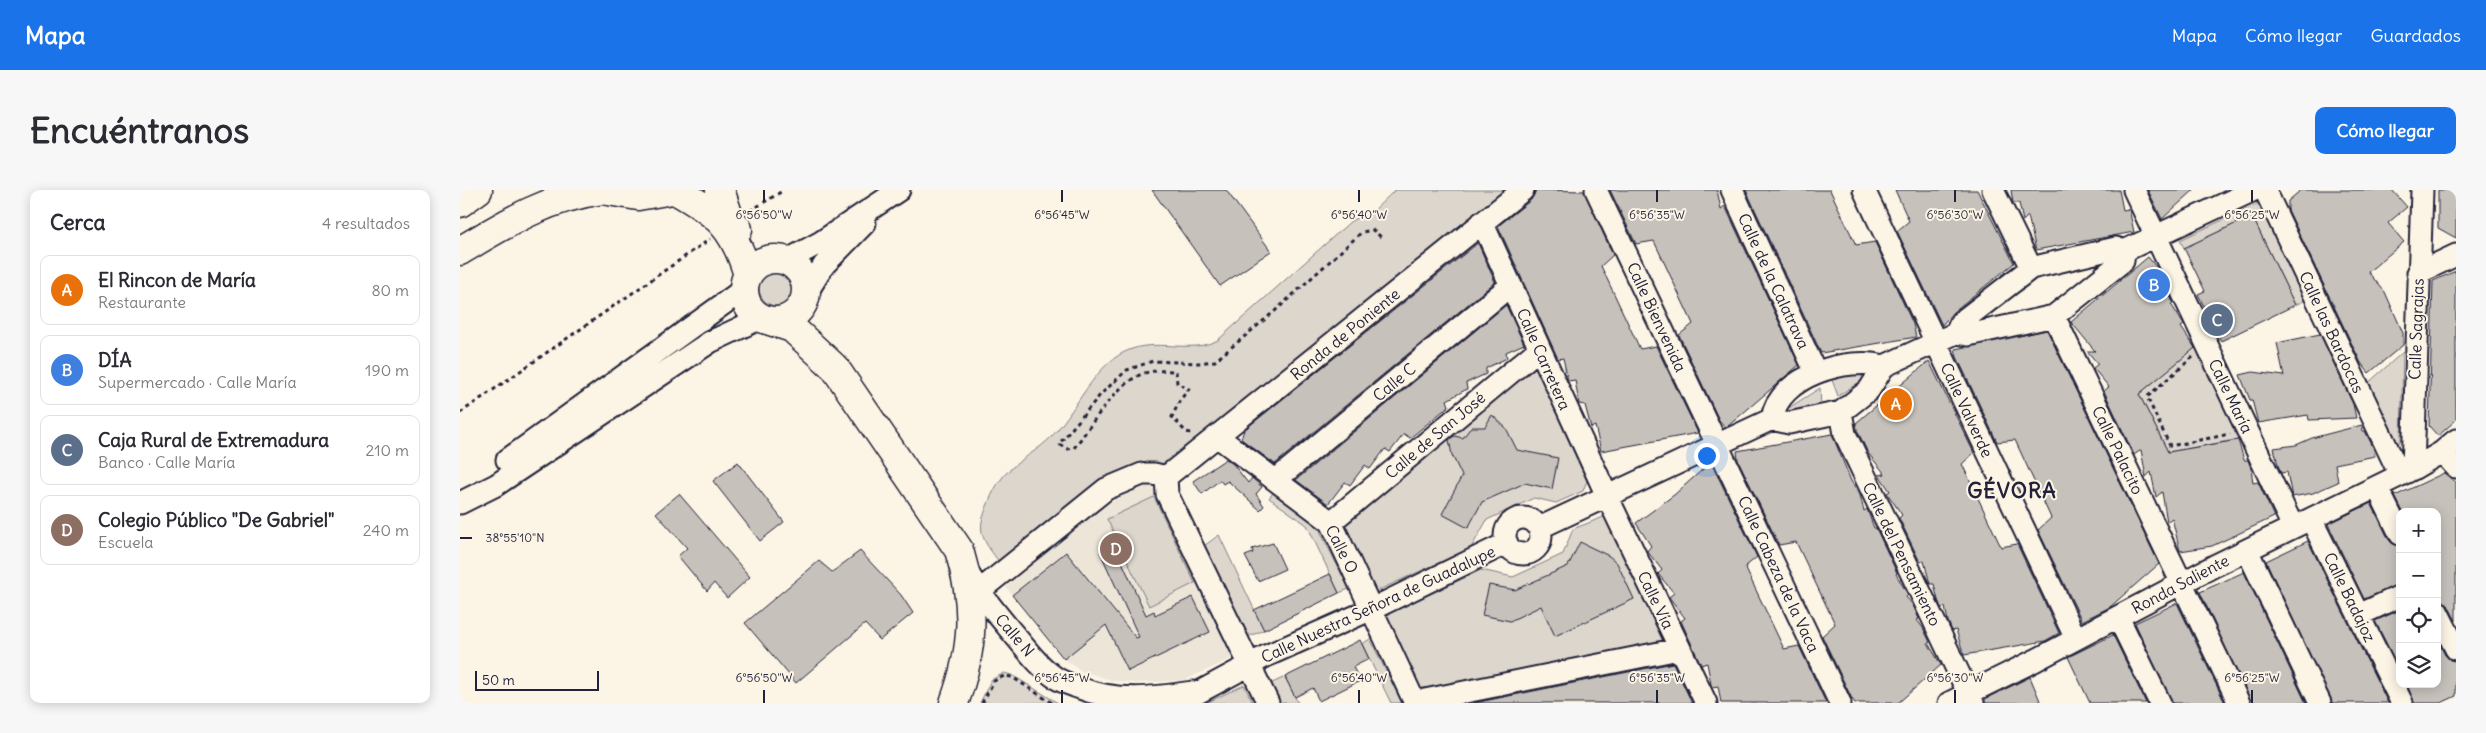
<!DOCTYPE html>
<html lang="es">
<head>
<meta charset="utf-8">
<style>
  :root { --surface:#fff; --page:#f7f7f7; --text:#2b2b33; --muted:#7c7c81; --line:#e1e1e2; --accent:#1a73e8 }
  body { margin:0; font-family:Delius,sans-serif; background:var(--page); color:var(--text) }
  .controls { position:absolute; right:15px; bottom:15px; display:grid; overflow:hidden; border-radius:10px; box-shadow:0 2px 12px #0003 }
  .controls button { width:45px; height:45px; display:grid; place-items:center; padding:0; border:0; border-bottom:1px solid var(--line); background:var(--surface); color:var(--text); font:25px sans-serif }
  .scale { position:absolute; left:15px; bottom:12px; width:124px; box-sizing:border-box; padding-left:5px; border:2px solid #22223b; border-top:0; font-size:14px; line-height:18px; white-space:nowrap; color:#22223b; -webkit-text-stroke:4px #fcf5e5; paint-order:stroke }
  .you { position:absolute; left:1246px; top:265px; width:18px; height:18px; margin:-12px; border:4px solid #fff; border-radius:50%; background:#1a73e8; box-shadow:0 0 0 8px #1a73e833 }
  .badge { display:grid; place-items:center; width:32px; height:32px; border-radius:50%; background:var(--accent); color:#fff; font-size:16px; font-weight:700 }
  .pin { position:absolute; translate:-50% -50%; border:2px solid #fff; box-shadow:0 1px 5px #0006 }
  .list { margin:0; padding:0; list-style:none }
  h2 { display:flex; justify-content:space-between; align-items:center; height:65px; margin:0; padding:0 20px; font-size:21px }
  h2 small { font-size:16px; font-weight:400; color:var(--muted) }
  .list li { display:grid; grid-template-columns:32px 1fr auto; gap:15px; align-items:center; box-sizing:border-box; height:70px; margin:0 10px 10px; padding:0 10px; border:1px solid var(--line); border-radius:10px }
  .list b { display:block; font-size:19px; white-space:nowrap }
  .list p { margin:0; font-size:16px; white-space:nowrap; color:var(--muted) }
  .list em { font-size:16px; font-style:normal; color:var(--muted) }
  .icon { flex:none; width:28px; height:28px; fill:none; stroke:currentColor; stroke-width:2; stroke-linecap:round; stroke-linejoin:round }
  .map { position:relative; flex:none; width:1996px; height:513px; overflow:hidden; border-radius:10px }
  header { display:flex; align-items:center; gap:30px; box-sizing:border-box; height:70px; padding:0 25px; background:var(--accent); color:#fff }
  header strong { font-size:24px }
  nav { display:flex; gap:28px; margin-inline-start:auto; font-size:18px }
  .intro { display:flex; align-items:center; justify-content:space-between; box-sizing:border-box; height:120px; padding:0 30px }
  h1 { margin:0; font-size:35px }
  .button { padding:12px 22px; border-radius:10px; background:var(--accent); color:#fff; font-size:18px; font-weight:700 }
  main { display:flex; gap:30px; padding:0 30px }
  aside { flex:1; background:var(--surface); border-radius:10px; box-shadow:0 2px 12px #0003 }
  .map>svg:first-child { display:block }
  .built { fill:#ece5d8 }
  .green { fill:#dcd6cc; stroke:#7f7c84 }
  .building { fill:#c6c1bb; stroke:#22223b }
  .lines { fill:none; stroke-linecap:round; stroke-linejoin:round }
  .minor-casing { stroke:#22223b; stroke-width:25 }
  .major-casing { stroke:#22223b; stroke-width:31 }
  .highway-casing { stroke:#22223b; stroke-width:31 }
  .path { stroke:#22223b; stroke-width:3; stroke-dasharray:4 4; stroke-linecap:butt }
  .minor { stroke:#fcf5e5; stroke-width:21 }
  .major { stroke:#fcf5e5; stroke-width:28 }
  .highway { stroke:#fcf5e5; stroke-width:28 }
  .ticks { fill:none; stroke:#22223b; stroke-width:2 }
  .labels { text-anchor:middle; stroke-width:4; stroke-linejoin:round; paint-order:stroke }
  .street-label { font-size:16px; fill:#22223b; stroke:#fcf5e5 }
  .district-label { font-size:21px; font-weight:bold; letter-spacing:1px; fill:#22223b; stroke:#fcf5e5 }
  .ticks-label { font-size:12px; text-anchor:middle; fill:#22223b; stroke:#fcf5e5; stroke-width:4; stroke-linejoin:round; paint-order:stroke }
</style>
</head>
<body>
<header>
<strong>Mapa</strong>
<nav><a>Mapa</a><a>Cómo llegar</a><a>Guardados</a></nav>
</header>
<div class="intro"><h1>Encuéntranos</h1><a class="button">Cómo llegar</a></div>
<main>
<aside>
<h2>Cerca<small>4 resultados</small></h2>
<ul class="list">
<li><span class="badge" style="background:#e8710a">A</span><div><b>El Rincon de María</b><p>Restaurante</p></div><em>80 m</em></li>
<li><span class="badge" style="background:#3f7fe0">B</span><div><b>DÍA</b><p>Supermercado · Calle María</p></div><em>190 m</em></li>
<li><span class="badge" style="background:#5c6f8a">C</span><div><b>Caja Rural de Extremadura</b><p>Banco · Calle María</p></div><em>210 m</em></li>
<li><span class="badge" style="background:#8d6e63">D</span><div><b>Colegio Público &quot;De Gabriel&quot;</b><p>Escuela</p></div><em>240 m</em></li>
</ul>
</aside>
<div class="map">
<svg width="1996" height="513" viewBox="0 0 1996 513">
  <rect width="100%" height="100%" fill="#fcf5e5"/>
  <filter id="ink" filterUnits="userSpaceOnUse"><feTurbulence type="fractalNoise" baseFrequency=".02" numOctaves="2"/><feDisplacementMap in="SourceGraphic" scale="10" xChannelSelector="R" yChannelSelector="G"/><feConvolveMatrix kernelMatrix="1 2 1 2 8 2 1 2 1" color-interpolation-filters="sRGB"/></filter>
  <g filter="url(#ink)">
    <path class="built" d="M690,291L773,468L725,490L677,493L654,491L622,481L604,469L546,397L636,320Z"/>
    <path class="green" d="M935,0H1046L712,272C691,283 667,278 645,288L539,372C530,359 519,348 522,331C525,320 532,302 539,292C551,274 572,265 588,250C616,224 634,171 672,159C701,149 731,164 758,150L891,31L898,27L906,28Z
      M1799,13L1846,110L1835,115L1792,26L1724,58L1720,50Z
      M299 98a18 18 0 1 1 36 0a18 18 0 1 1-36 0Z
      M1737,156L1780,249L1708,262L1679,204Z
      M1943,162L1941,250L1937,256L1907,194Z
      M1073,171L1127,291L1123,301L1096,313L1074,308L1027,330L1011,358L910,404L875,331Z
      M1403,180L1413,183L1378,206L1372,190Z
      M1360,198L1361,217L1324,224L1327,219Z
      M815,300L854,329L889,399L879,403L847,335L809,308Z
      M694,307L735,393L689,416L647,329Z
      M1146,326L1205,450L957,500L922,427L1021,380L1053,387L1103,364L1113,339Z
      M759,345L804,440L785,448L744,356Z
      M910,449L942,513H931L902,454Z
      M544,483L552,485L598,513H520L531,490Z
      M825,487L838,513H816L808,495Z
      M784,495L793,513H746Z"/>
    <path class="building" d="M692,0H766L811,61L760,96Z
      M1076,0L1124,1L1153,65L1141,76L1180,159L1196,156L1238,243L1141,261L1135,236L1131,238L1125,215L1119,214L1115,190L1108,191L1103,168L1098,169L1038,36L1071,10Z
      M1150,0H1257L1261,19L1265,16L1339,175L1268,236L1265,237L1259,230L1219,145L1233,134L1194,51L1176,54Z
      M1286,0H1370L1396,55L1415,52L1453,134L1456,147L1361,163Z
      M1435,0H1517L1554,73L1493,122L1482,135L1437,41L1449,31Z
      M1551,0H1659L1663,20L1669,19L1674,42L1576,60L1568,26L1563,31L1559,13H1553Z
      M1688,0H1734L1702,29Z
      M1841,0H1932L1947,17L1928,33L1944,52L1908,82L1925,102L1943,143V155L1909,183L1901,173L1828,20V11Z
      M1978,0H1996V48L1978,38Z
      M1792,26L1835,115L1761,151L1738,104L1745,101L1724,58Z
      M1018,53L1035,92L815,274L781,249L784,240Z
      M1688,67L1697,78L1702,89L1699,92L1709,103L1713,113L1711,114L1724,135L1721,137L1735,158L1679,204L1708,262L1778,250L1784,270H1788L1791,278L1793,293L1798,292L1814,327L1752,356L1720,361L1712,328L1707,332L1702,302L1696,307L1691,282L1686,287L1681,260L1674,265L1644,201L1649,197L1633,178L1638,174L1627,161H1635L1611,132Z
      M1996,81V230L1978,246L1969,236L1973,91Z
      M1046,115L1064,154L1046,162L1047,168L1026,178V184L1006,193L1007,199L987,210L989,216L950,248L944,244L930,262L925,259L910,279L905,275L890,295L885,292L868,314L836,290Z
      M1587,140L1699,374L1650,417L1622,431L1578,340L1591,328L1555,250L1537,252L1497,167L1495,159Z
      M1860,144L1893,214L1896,228L1849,230L1848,225L1798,233L1792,210H1790L1780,185L1793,182L1824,186L1817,153Z
      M1469,171L1514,263L1502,274L1541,357L1557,354L1599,443L1585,451L1504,465L1496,440L1492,441L1488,431L1485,417L1481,418L1478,410L1474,394H1470L1464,371L1460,372L1439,328L1442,325L1427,303L1430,301L1419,285L1425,284L1408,263L1397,240L1396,233Z
      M1032,225L1046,238L1057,260L1098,268L1092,299L1065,293L1022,312L1008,338L982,324L1002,286L992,265L989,250L994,246L1003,248L1011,237H1025Z
      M1902,235L1903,241H1905L1914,259L1915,266L1875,274L1878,292L1853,303L1832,307L1827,282L1821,283L1818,275L1814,258L1836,255L1852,248Z
      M1372,244L1391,291L1400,305L1404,321L1407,319L1414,338H1416L1437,383L1436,384L1448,405L1446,407L1453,415L1459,429L1457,430L1463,438L1470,452L1468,453L1481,475L1438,513H1395L1392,509L1362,446L1375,434L1336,352L1319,355L1278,270L1277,261Z
      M766,269L774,275L788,293L792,288L802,297L796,304L804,316L800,320L768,291L763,294L760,290L742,304L733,291Z
      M278,272L324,332L300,351L253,291Z
      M1251,272L1297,367L1285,377L1324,459L1339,456L1366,513H1261L1258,496L1252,497L1251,494L1247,473L1241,475L1221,431L1225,428L1209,407L1214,403L1198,384L1202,380L1187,361L1191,356L1176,333L1214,305Z
      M1984,283L1996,292V431L1988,415L1977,409V322H1943L1935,306Z
      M219,304L290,387L267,408L254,393L247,401L218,366L227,358L196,323Z
      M1911,313L1929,350L1940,356V394L1904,409L1868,334Z
      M1848,351L1928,513H1872L1806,371Z
      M1120,352L1149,366L1157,373L1174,409L1095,446L1081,416L1050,431L1022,425L1029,395L1055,400L1108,376Z
      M813,353L825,379L798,391L785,366L793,363L792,359Z
      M654,354L686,425L694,421L695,425L733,407L750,442L668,481L646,435L604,469L552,405L606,362L676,448L679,447L640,362Z
      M400,361L441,405L453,423L420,450L405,434L336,493L285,433L359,371L372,382Z
      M1784,382L1846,513H1791L1740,402Z
      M870,384L879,403L804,440L794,420Z
      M1717,413L1765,513H1712L1675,433Z
      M1940,420V480L1915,431Z
      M1653,445L1686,513H1630L1608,467Z
      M1977,449L1985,465L1990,470L1996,471V506L1981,513H1954L1947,494H1977Z
      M900,450L909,469L893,477L900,491L859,511L853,498L835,507L825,487Z
      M1213,473L1232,513H1014Z
      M1570,487L1581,513H1525V509Z"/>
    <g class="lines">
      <g class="minor-casing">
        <path id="minor" d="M1136,0L1380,513
          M1272,0L1356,183
          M1404,0L1616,449
          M1533,0L1571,78
          M1674,0L1833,337
          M1805,0L1940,285
          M1022,32L1147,306L1246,513
          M1664,61L1794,0
          M326,71L361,52L439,0
          M1958,83L1996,65
          M347,102L364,75L405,33
          M1594,126L1779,513
          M1496,143L1508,145L1594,126L1663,71L1664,61
          M1381,222L1385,244L1513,513
          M1312,229C1318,186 1388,166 1424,176
          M758,247L871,332L955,513
          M1982,262L1996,277
          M47,270L284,99
          M1953,279L1962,0
          M706,287L1063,0
          M706,287L707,304L808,513
          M817,289L1051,95
          M1917,297L1940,344
          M0,313L36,295L250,152L301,128
          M1045 346a18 18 0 1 1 36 0a18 18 0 1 1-36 0Z
          M1851,329L1942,513
          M871,332L1079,159
          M1079,338L1312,229L1329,233L1381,222L1409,200L1424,176L1496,143L1501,132L1571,78L1656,58L1664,61
          M1787,360L1860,513
          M508,383C520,404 535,422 551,441C565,457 578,476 596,488C602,492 610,494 617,497C657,513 692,508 733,502
          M518,402L646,299L682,284H694L706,287
          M1977,421L1996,459
          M1899,425L1940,406
          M1658,427L1700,513
          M955,512L1219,459
          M719,513L806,466L912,419L1047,353
          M1489,513L1576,470L1754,376L1953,279L1982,262L1996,250"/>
      </g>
      <g class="major-casing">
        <path id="major" d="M215,0C258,24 274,37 288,85
          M260,0L269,27L278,39
          M284 100a31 31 0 1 1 62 0a31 31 0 1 1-62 0Z
          M310,131L332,138L375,178L499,360C516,416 514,458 494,513"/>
      </g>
      <g class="highway-casing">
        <path id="highway" d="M142,0L178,6L212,0
          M0,13L18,0
          M0,61C48,32 86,8 143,0"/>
      </g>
      <path class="path" d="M290,21L324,0
        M1733,167L1687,207L1710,256L1770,244
        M0,223L250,49
        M731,243L726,242L712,227L720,210L729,199L717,193L716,181C707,181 697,180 689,182C659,187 632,235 614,258L608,259L599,254L641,204L667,180L693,171L739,173L755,171L815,121L902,42L913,40L923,49
        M522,513L534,491L544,486L552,487L592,513"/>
      <use href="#minor" class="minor"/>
      <use href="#major" class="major"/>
      <use href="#highway" class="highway"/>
    </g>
  </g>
  <path class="ticks" d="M304,0V12M602,0V12M899,0V12M1197,0V12M1495,0V12M1792,0V12M0,348H12M304,500V513M602,500V513M899,500V513M1197,500V513M1495,500V513M1792,500V513"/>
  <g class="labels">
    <g class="street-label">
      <text transform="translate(1314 91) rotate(65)" y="6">Calle de la Calatrava</text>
      <text transform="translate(1197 127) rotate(65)" y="6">Calle Bienvenida</text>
      <text transform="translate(1956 139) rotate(-88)" y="6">Calle Sagrajas</text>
      <text transform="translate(1872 142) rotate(65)" y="6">Calle las Bardocas</text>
      <text transform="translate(885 144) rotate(-39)" y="6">Ronda de Poniente</text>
      <text transform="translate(1084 169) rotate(66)" y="6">Calle Carretera</text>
      <text transform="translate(934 192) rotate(-40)" y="6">Calle C</text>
      <text transform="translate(1771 206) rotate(64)" y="6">Calle María</text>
      <text transform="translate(1507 220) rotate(65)" y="6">Calle Valverde</text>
      <text transform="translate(975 245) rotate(-40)" y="6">Calle de San José</text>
      <text transform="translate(1658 260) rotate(64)" y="6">Calle Palacito</text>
      <text transform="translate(882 359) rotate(63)" y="6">Calle O</text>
      <text transform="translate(1442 364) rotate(64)" y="6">Calle del Pensamiento</text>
      <text transform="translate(1319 384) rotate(65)" y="6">Calle Cabeza de la Vaca</text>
      <text transform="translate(1720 394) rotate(-28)" y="6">Ronda Saliente</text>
      <text transform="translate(1890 407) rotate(64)" y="6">Calle Badajoz</text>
      <text transform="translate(1196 410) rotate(64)" y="6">Calle Vía</text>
      <text transform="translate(918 414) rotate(-25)" y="6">Calle Nuestra Señora de Guadalupe</text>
      <text transform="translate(555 445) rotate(50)" y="6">Calle N</text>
    </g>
    <g class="district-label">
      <text x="1552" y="308">GÉVORA</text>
    </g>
  </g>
  <g class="ticks-label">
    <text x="304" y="29">6°56'50"W</text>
    <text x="602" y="29">6°56'45"W</text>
    <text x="899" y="29">6°56'40"W</text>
    <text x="1197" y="29">6°56'35"W</text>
    <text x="1495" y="29">6°56'30"W</text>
    <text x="1792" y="29">6°56'25"W</text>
    <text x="55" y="352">38°55'10"N</text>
    <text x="304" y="492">6°56'50"W</text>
    <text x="602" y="492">6°56'45"W</text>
    <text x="899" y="492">6°56'40"W</text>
    <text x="1197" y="492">6°56'35"W</text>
    <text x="1495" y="492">6°56'30"W</text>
    <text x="1792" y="492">6°56'25"W</text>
  </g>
</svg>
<div class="controls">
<button>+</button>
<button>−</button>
<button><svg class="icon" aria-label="locate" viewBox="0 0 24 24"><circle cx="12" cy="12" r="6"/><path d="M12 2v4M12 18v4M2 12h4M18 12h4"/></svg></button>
<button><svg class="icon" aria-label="layers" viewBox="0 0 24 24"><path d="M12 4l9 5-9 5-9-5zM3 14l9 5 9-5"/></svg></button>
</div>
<div class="scale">50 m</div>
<div class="you"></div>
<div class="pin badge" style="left:1436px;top:214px;background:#e8710a">A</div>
<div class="pin badge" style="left:1694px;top:95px;background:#3f7fe0">B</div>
<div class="pin badge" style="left:1757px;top:130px;background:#5c6f8a">C</div>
<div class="pin badge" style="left:656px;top:359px;background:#8d6e63">D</div>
</div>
</main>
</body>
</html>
